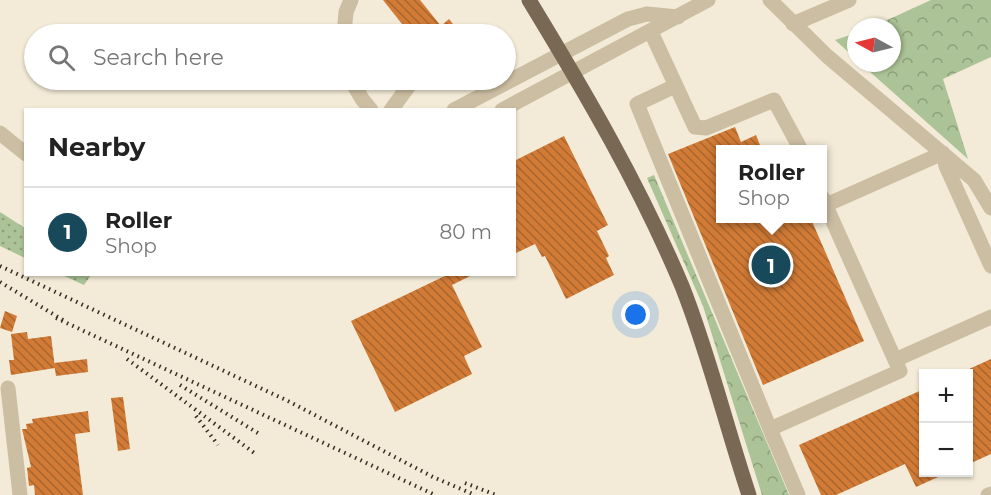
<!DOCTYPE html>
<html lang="en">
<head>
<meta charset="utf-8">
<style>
  :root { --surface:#fff; --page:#f6f6f6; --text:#222; --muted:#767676; --line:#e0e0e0; --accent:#17495b }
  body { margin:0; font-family:Montserrat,sans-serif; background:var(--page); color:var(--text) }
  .controls { position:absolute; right:18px; bottom:18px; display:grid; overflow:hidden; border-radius:0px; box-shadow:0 2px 4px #0004 }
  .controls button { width:54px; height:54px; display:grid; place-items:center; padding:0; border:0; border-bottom:2px solid var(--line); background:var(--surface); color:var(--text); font:30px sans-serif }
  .compass { position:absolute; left:847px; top:18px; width:54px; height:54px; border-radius:50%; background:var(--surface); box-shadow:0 2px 4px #0004; rotate:277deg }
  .you { position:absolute; left:636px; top:315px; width:21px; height:21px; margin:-15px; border:4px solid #fff; border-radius:50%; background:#1a73e8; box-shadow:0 0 0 9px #1a73e833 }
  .badge { display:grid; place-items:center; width:39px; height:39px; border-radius:50%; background:var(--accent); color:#fff; font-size:20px; font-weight:700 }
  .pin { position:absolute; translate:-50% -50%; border:3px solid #fff; box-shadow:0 2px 6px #0006 }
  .popup { position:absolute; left:716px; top:145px; width:111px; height:78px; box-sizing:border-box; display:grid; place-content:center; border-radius:0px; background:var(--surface); filter:drop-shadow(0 2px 4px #0005); font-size:20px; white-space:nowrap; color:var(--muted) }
  .popup b { font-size:22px; color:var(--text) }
  .popup::after { content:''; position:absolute; left:50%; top:100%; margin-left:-12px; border:12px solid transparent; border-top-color:var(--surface) }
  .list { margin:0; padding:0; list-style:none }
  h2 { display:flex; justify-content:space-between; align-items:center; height:78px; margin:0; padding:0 24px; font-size:26px }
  h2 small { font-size:20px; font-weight:400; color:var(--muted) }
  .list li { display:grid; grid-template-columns:39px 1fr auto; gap:18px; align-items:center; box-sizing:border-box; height:90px; padding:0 24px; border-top:2px solid var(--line) }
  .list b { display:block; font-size:22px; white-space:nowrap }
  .list p { margin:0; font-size:20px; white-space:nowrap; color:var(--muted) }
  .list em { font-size:20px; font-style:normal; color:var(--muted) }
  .icon { flex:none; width:33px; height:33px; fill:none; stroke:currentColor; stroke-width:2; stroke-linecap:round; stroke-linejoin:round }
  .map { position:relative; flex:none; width:991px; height:495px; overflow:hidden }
  .search { position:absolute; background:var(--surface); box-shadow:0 2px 4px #0004; left:24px; top:24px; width:492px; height:66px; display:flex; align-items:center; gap:15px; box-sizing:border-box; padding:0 21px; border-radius:33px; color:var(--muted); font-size:22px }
  .panel { position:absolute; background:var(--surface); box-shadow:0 2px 4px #0004; left:24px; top:108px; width:492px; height:168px; border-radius:0px }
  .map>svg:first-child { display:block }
  .forest { fill:url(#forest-crowns) }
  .garden { fill:url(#garden-dots) }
  .building { fill:url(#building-back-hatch) }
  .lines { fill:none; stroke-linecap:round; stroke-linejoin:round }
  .minor { stroke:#ccbea2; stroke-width:15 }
  .major { stroke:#796854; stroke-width:15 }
  .rail { stroke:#362e25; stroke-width:4; stroke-dasharray:1.5 4.5; stroke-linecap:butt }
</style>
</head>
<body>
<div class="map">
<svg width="991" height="495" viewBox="0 0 991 495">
  <defs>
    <pattern id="forest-crowns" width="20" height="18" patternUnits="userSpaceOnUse" patternTransform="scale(1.5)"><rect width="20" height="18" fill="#abc396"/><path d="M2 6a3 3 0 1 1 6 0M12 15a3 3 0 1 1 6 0" fill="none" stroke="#8c9f7a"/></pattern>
    <pattern id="garden-dots" width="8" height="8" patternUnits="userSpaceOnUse" patternTransform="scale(1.5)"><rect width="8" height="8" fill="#abc396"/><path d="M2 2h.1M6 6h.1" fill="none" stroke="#8c9f7a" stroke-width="1.8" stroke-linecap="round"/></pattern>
    <pattern id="building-back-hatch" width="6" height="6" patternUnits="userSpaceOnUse" patternTransform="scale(1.5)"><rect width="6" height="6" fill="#d17b36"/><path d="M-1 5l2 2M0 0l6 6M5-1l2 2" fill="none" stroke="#aa652d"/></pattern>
  </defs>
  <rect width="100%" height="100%" fill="#f3ebd7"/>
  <path class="forest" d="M931,0H991V57L943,79L968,159L860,63H892V27H872Z
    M856,33V59L835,40Z
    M654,175L789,495H762L703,306L647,178Z"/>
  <path class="garden" d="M0,212L25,228V258L0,246Z
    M62,275H91L84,285Z"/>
  <path class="building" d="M383,0H420L441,26L449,19L461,34H410Z
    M735,127L741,142L756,135L762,150H720V219H811L864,341L763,385L668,154Z
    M564,136L608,225L597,231L609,256L606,258L614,275L566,299L545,256L542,257L535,244L514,254V161Z
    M449,274H474L452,285L482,347L464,356L472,374L395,412L351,321Z
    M5,311L17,316L12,332L0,328Z
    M27,332L28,339L51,336L55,368L11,375L9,360H14L11,334Z
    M87,359L88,372L56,376L54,363Z
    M991,359V454L969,464V369Z
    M924,389V472H949L916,487L905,464L836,495H821L799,445Z
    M123,397L130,449L118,451L111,398Z
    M88,411L90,432L75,434L83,495H35L34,485L29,486L27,468L31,467L22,429H27L26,424L33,423L32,419Z"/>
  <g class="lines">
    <path class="minor" d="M770,0L827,56L974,180L991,208
      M793,24L849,0
      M651,32L695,127L706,128L774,100L801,150
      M344,34L346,12L351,0
      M351,80L362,99L371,110
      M675,86L637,104L770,429L900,371L822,197
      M391,110L413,80
      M454,110L628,19L647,14L678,17
      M502,110L708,0
      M0,133L26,154
      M826,205L943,153L946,166L991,266
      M895,360L991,317
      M8,388L20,495
      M770,429L798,495
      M988,495L991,494"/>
    <path class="major" d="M529,0C585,92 640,186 682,286C709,354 726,426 749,495"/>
    <path class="rail" d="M0,266L288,401L433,477L475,495
      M0,282L63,320
      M56,318L435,495
      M127,359L257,455
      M180,385L261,435
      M196,416L218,445
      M465,483L496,495"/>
  </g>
</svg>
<div class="controls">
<button>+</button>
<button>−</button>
</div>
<svg class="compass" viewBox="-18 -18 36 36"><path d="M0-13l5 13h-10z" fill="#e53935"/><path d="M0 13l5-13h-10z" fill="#767676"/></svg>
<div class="you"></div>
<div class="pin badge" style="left:771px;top:265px">1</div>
<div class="popup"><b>Roller</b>Shop</div>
<div class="search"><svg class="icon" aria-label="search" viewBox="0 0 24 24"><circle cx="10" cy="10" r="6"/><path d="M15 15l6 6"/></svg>Search here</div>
<section class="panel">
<h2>Nearby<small></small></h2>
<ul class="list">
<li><span class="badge">1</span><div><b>Roller</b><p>Shop</p></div><em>80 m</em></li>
</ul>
</section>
</div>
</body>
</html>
